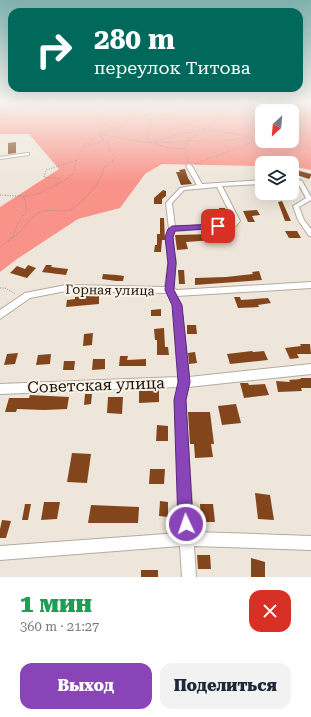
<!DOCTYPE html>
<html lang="ru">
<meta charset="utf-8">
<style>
body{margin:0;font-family:"Roboto Serif",serif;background:#f2f2f3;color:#1f2937;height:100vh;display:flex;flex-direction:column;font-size:15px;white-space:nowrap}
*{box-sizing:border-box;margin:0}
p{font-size:13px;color:#747a83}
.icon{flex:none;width:22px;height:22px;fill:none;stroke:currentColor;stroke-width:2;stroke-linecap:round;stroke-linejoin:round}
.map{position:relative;height:577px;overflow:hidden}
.panel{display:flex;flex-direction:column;background:#fff;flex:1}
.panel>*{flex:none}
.guide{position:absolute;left:8px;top:8px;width:295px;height:84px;border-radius:12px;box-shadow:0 4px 16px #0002;background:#00695c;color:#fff;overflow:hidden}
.needle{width:26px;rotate:206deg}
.controls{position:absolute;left:255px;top:104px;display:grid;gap:8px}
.controls a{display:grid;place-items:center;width:44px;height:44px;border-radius:8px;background:#fff;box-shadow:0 4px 16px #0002;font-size:20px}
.pin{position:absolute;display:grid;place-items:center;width:34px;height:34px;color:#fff;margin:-17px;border-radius:8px;box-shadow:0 2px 6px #0006}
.me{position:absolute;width:44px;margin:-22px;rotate:357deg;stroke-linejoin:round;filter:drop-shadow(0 0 3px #0008)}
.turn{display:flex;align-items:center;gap:14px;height:84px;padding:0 20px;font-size:18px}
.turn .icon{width:52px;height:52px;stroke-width:2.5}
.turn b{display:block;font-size:28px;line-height:34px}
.round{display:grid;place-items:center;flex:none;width:42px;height:42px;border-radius:12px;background:#f2f2f3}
.head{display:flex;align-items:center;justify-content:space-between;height:68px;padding:0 20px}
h1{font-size:24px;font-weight:800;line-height:30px;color:#1e9e55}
.cta{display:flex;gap:8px;margin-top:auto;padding:8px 20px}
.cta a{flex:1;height:46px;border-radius:12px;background:#8944b8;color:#fff;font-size:16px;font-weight:800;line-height:46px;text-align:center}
.cta a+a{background:#f2f2f3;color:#1f2937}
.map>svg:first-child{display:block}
.forest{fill:#f99389;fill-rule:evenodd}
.building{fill:#83461c}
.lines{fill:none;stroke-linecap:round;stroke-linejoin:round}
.minor-casing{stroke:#b3aba0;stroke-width:2}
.path{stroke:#958f86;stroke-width:1;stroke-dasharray:1 1.5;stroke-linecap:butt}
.minor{fill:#fff;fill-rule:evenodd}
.route{fill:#8944b8;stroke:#592c78}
.labels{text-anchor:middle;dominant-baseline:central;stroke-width:4;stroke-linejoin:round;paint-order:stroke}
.street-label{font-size:13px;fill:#171410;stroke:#fbf3e7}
.near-street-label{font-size:16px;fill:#171410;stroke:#fbf3e7}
</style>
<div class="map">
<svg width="311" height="577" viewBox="0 0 311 577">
<rect width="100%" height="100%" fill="#eee6da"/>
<!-- forest -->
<path class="forest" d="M 0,103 L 311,103 L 311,170 L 292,166 L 292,163 L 262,163 L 262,166 L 162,164 L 145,174 L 120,208 L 78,219 L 17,259 L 0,272 L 0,207 L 59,169 L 29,134 L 0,134 ZM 262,111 L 292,111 L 292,141 L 262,141 Z"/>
<!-- building -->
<g class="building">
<polygon points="16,142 16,153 8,154 8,143"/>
<polygon points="185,169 188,178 192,184 181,185 176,172 180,172 179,170"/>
<polygon points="296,170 311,174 311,176 309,179 294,174"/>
<polygon points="163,190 166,191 166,196 162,199 162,204 154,204 154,198"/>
<polygon points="282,201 291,221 285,221 278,202"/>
<polygon points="219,208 225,208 228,222 222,222"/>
<polygon points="257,210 260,215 252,216 255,222 248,222 243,211"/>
<polygon points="160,218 164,218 165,240 162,240 161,252 154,252 155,245 157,245 157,234 160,234"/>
<polygon points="285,231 297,231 301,238 289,238"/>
<polygon points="212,234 213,240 186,242 188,249 177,250 175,235"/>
<polygon points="28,265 36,268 27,278 10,273 17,266 25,269"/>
<polygon points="46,265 52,265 51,267 68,269 66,275 42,272"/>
<polygon points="178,270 184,270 185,284 179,284"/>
<polygon points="259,271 262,280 195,285 195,278 226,277 253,274 252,272"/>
<polygon points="103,274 117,275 124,276 123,281 116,281 102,279"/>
<polygon points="99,295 99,304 66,307 67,300 75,299 75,297"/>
<polygon points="234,297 240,297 241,300 268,298 271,303 258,305 259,307 238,308"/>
<polygon points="161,309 161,316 151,316 151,310"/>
<polygon points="187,325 196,325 197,334 187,334"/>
<polygon points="164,328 165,347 168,347 169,355 157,355 157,340 155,340 154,329"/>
<polygon points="93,333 92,345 83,346 84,334"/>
<polygon points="300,344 310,344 311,354 297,354 299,358 290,359 285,348 301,346"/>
<polygon points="252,351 253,352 264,351 268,360 230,364 227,354"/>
<polygon points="195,352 197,363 189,364 188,353"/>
<polygon points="18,353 15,364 4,365 7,354"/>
<polygon points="51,354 50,364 36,365 38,355"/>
<polygon points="120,356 128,356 127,360 146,359 146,366 119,366"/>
<polygon points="93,359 105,359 105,369 92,370"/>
<polygon points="64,361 75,361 74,370 63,370"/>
<polygon points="300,378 311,378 311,388 301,388 302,391 278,392 276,381 290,382 289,380 301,379"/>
<polygon points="240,383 248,383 249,385 265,384 269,395 244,398"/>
<polygon points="159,390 159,402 139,403 139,391"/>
<polygon points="85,394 92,394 91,404 84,405"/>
<polygon points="30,395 69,397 67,409 44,410 17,409 16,412 5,412 9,398 29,398"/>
<polygon points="108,397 123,397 122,414 107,413"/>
<polygon points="236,404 241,423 222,425 218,406"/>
<polygon points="188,412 210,412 214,444 211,444 213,457 195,458 194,444 190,444"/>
<polygon points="157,425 168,426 168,441 156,441"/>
<polygon points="72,453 91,454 87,483 67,482"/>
<polygon points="150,469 165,469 164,484 149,484"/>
<polygon points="255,493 270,495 274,520 258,519"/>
<polygon points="160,501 168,502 168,517 159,516"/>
<polygon points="44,502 60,502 57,519 41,520"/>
<polygon points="25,504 31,504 28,520 22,520"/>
<polygon points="200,504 213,504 215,522 201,522"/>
<polygon points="91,505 139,507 138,523 88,523"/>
<polygon points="2,520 11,521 6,538 0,538 0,529"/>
<polygon points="197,555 210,555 211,569 198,569"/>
<polygon points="251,558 265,562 265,577 251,577"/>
<rect x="141" y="570" width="17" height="7"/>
</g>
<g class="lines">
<!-- minor casing -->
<g class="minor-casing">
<g id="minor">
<polygon points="27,153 29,153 29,155 0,159 0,157"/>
<path d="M 189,164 L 192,166 L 202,184 L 262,180 L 262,184 L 222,186 L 240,221 L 236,226 L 175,231 L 172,237 L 176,263 L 173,288 L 177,290 L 311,282 L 311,288 L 176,296 L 181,305 L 189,377 L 311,364 L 311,374 L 188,387 L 185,400 L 194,532 L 311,536 L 311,550 L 194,546 L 196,577 L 182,577 L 180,546 L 0,560 L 0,546 L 180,533 L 175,400 L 178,387 L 0,394 L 0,384 L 179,377 L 173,305 L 167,293 L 66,291 L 30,298 L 0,319 L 0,310 L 25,293 L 66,285 L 165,287 L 168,263 L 166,237 L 169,229 L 166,203 L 180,188 L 197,185 L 186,166 ZM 217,187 L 234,221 L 232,223 L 175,227 L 172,203 L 184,190 Z"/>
<polygon points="292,178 302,181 311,197 311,200 299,207 304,220 311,229 311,236 309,236 298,220 293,206 306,198 298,183 292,182"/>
</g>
</g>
<!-- path -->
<g class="path">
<polyline points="97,103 110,121 102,127 99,133"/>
<polyline points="152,103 150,112 153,115 147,132 148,143 180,134 206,129 220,120 221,117 243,108 276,103"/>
<polyline points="152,112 168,115 180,123 205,129"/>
<polyline points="0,115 51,103"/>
<polyline points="292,126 311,116"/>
<polyline points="100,128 94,122 98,113 97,111 101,108"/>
<polyline points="99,134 148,143"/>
<polyline points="272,141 311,148"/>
<polyline points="151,143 187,141 206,129 262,139"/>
<polyline points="155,144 170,148 185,149"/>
<polyline points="83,147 99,134 121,127 125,122 179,103"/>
<polyline points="188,162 186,149 187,141 225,141 246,137"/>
<polyline points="195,164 261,139"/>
<polyline points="58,182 60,179 44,177 46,170 77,160"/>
<path d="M 0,195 C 9,195 19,197 28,196 C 40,195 67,180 75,172 C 74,167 76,164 77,159 C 83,144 90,146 103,141 L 101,136 L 103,135"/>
<path d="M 12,238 C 24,231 27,221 36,214 C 46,207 59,213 70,210 C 81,205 104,179 104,167 L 113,161 L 115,157 L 109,149 L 108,142 L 102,138"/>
<polyline points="0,247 12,238 18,223 27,211 24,196"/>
<polyline points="0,288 5,288 16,294"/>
</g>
<!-- minor -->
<use href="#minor" class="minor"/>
</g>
<!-- sky -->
<linearGradient id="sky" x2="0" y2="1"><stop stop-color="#81b2ae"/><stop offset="0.56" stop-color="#f7f4ee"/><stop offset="1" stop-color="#f7f4ee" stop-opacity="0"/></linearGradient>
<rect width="311" height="183" fill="url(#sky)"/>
<!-- route -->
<polygon class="route" points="218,224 222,226 221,228 175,231 173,237 176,263 174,290 182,305 190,382 186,400 193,524 191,529 186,531 180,529 178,524 174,400 178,382 172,305 165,290 168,263 165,237 168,229 172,226"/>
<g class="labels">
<!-- street labels -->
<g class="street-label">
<text transform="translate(110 290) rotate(1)">Горная улица</text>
</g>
<!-- near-street labels -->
<g class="near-street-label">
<text transform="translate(96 385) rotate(-2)">Советская улица</text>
</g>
</g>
</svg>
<div class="controls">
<a><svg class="needle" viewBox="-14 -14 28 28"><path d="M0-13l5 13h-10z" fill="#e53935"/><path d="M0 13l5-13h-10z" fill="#747a83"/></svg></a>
<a><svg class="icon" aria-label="layers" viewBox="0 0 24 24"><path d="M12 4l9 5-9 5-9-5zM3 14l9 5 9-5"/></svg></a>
</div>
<div class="pin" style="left:218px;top:226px;background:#d93025"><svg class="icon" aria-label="arrive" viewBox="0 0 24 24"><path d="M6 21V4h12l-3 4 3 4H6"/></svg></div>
<svg class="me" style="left:186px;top:524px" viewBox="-20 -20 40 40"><circle r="17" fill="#8944b8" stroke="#fff" stroke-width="3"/><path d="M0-11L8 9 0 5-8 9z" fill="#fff"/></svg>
<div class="guide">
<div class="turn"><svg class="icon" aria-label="right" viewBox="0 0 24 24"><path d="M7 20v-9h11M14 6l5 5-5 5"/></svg><div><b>280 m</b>переулок Титова</div></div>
</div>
</div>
<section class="panel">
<div class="head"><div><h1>1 мин</h1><p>360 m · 21:27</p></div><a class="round" style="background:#d93025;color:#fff"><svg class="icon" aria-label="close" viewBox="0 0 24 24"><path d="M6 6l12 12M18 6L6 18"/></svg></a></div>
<div class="cta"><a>Выход</a><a>Поделиться</a></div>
</section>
